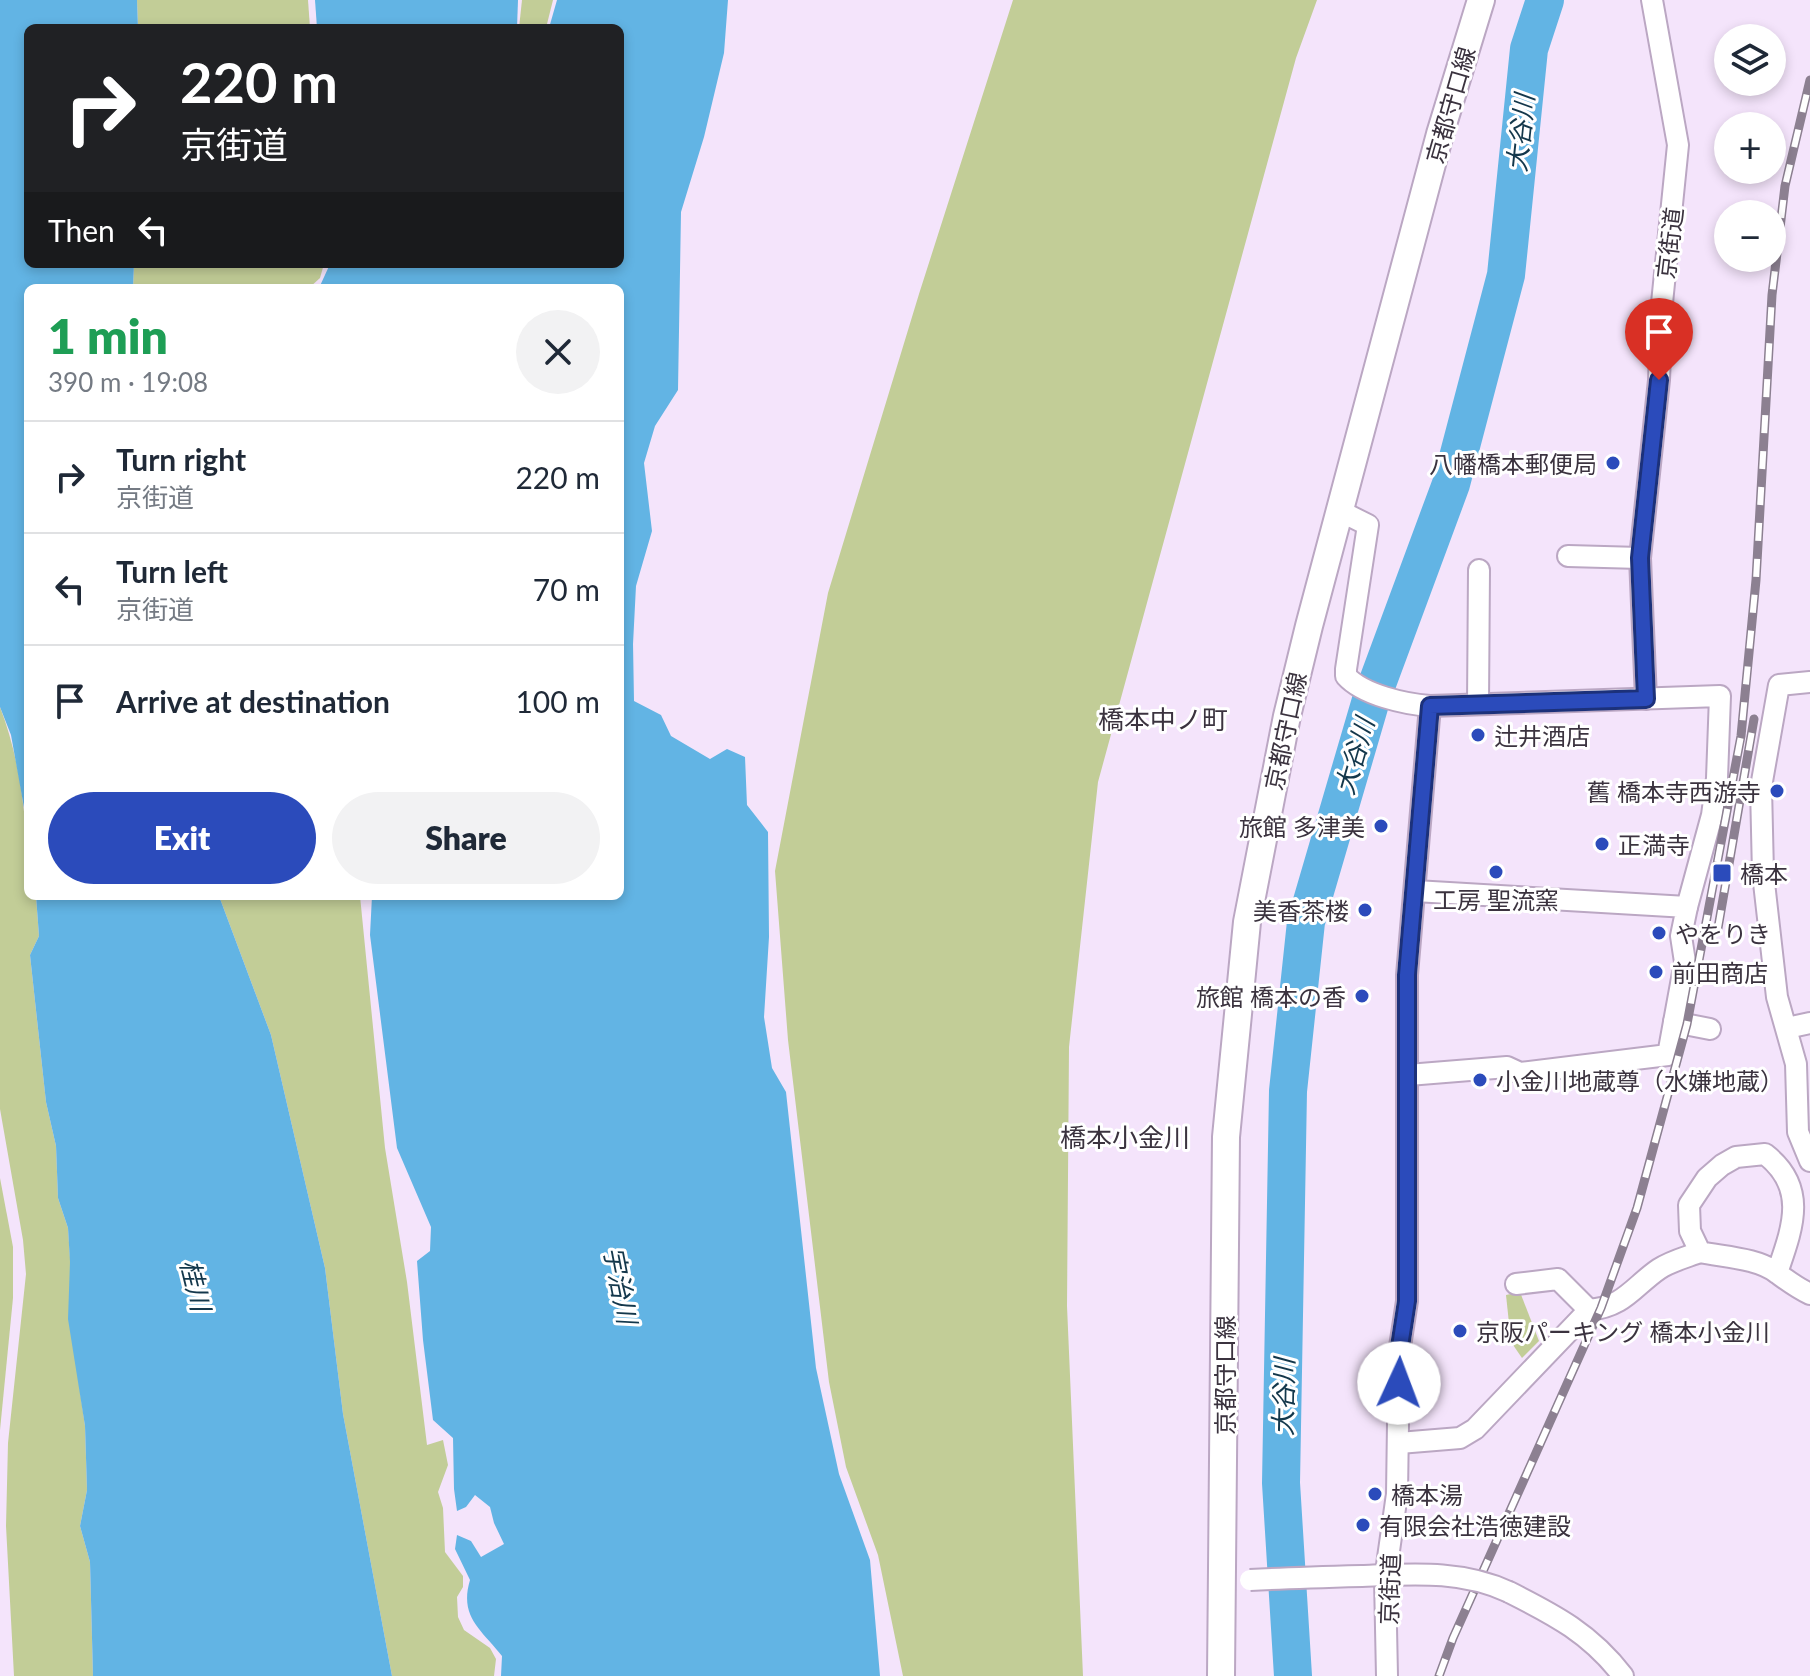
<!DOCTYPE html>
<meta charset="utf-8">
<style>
body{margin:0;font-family:Lato,"Noto Sans JP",sans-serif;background:#f2f2f3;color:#1f2937;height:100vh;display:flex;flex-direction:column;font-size:30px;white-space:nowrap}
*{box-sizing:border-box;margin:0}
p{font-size:26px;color:#747a83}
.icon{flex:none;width:44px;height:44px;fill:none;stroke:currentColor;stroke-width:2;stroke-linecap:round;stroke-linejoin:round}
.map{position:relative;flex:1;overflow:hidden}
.sheet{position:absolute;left:24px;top:284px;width:600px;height:616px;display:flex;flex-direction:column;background:#fff;border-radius:12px;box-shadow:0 4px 12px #0003}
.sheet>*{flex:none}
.hud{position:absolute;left:24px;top:24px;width:600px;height:244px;border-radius:12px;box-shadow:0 4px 12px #0003;background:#202124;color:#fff;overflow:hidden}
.controls{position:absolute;left:1714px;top:24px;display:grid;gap:16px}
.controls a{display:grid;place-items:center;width:72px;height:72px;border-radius:50%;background:#fff;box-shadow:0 4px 12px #0003;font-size:40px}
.pin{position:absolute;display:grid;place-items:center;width:68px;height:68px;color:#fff;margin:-82px -34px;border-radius:50% 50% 50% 0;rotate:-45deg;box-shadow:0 0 8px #0007}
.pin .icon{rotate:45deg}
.me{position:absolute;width:88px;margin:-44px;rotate:2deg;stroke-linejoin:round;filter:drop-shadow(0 0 6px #0008)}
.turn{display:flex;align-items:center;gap:28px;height:168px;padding:0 24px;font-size:36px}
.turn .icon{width:104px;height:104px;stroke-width:2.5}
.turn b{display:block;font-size:56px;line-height:68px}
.then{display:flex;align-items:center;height:76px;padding:0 24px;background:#0003;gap:16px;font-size:30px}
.round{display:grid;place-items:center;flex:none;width:84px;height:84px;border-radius:42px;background:#f2f2f3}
.overview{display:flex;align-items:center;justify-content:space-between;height:136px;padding:0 24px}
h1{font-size:48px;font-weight:800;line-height:60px;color:#1e9e55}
.button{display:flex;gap:16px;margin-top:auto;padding:16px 24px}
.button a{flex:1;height:92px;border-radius:48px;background:#2b4bbb;color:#fff;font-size:32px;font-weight:800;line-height:92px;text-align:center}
.button a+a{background:#f2f2f3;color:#1f2937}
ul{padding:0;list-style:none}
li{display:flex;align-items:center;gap:24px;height:112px;padding:0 24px;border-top:2px solid #e0e1e3}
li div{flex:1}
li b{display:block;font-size:30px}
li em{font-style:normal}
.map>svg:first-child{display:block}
.green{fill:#c2cd97}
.water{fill:#62b4e4}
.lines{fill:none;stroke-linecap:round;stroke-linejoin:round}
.river{stroke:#62b4e4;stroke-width:38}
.minor-casing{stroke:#bba7c3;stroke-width:24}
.major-casing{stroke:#bba7c3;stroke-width:30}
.minor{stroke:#fff;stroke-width:20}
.major{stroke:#fff;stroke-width:26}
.rail-casing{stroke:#8c8091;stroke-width:9}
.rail{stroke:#fff;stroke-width:6;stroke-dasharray:18;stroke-linecap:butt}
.minor-bridge-casing{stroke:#bba7c3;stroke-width:24;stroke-linecap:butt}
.minor-bridge{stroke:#fff;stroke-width:20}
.route-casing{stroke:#1c317a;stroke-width:20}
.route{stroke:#2b4bbb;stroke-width:14}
.poi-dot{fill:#2b4bbb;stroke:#fff;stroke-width:3}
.labels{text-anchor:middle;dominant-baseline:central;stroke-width:6;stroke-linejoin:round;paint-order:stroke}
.street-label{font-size:24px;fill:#3b333f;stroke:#fff}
.poi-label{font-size:24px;fill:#3b333f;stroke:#fff;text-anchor:start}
.water-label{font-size:26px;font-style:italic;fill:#13374b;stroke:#fff}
.neighbourhood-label{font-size:26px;fill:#3b333f;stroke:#fff}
</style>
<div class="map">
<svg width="1810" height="1676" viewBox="0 0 1810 1676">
<rect width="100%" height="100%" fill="#f4e4fb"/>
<!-- green -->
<g class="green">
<polygon points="137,0 308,0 310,28 138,28"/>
<polygon points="522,0 553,0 546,28 519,28"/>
<polygon points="1013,0 1317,0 1296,58 1098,782 1069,1047 1067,1306 1083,1676 903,1676 878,1555 846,1467 829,1382 788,1040 775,871 828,593 919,294"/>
<polygon points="134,264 324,264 320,278 309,288 133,288"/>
<path d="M 0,707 C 23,767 28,832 28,896 L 36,896 L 39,936 L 30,955 L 46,1102 L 56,1146 L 58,1198 L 68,1228 L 78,1377 L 85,1426 L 87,1490 L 80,1526 L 90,1562 L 93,1676 L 14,1676 L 6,1526 L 8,1443 L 26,1274 L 23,1240 L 0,1109 Z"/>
<polygon points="219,896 360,896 385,1148 407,1282 427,1445 443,1440 448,1465 438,1492 443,1508 445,1552 463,1576 463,1587 457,1597 458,1617 464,1630 490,1648 496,1659 494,1676 392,1676 343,1414 325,1268 271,1035"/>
<polygon points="0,1178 13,1247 13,1298 0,1430"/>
<polygon points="1520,1292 1539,1341 1522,1358 1511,1342 1506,1295"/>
</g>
<!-- water -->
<g class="water">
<polygon points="0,0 137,0 138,28 28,28 28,264 134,264 133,288 28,288 28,830 11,735 0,707"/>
<polygon points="315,0 518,0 517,28 317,28"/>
<path d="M 557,0 L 728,0 L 724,53 L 704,137 L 681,212 L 678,390 L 655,426 L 644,463 L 652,531 L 636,586 L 633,644 L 634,701 L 661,715 L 671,736 L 710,759 L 727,749 L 745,757 L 747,805 L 768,832 L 769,937 L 764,1017 L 772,1068 L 786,1092 L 816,1368 L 839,1474 L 870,1560 L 880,1676 L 501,1676 L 502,1656 C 481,1629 459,1617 470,1580 L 455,1549 L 457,1535 L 471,1541 L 481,1557 L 504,1544 L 494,1523 L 490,1507 L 475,1495 L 466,1507 L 457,1511 L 454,1489 L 453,1438 L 433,1420 L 423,1340 L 417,1261 L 430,1251 L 431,1227 L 397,1148 L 370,935 L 372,896 L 620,896 L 620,288 L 319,288 L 330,264 L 620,264 L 620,28 L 549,28 Z"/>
<polygon points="36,896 219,896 271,1035 325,1268 343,1414 392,1676 93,1676 90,1562 80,1526 87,1490 85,1426 68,1319 70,1262 68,1228 58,1198 56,1146 46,1102 30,955 39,936"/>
</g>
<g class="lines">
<!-- river -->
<polyline class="river" points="1293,1676 1281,1483 1288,1091 1306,922 1371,700 1451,484 1506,275 1529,49 1545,0"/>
<!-- minor casing -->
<g class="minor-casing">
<g id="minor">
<path d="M 1340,511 L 1368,525 L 1346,669 L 1346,676 C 1363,695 1405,704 1430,706 L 1720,696 L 1717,778 L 1712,815 L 1687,907"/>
<polyline points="1568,556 1640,558"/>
<polyline points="1810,682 1779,685 1761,787 1763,874 1777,997 1796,1064 1798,1132 1810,1161"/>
<polyline points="1646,699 1640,558 1659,380 1662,303 1678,145 1652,0"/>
<polyline points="1478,704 1479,570"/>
<polyline points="1415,891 1687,907 1681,936 1685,962 1674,1022 1710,1029"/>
<polyline points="1787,1028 1810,1023"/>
<polyline points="1408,1075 1507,1067 1520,1073 1668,1055 1674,1022"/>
<path d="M 1777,1273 C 1792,1229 1809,1188 1765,1154 L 1736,1157 L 1722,1165 L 1707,1178 L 1689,1205 L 1690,1231 L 1700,1252 C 1724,1257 1758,1258 1777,1273 C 1788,1281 1797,1288 1810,1294"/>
<polyline points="1516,1284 1558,1279 1589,1310"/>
<path d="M 1399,1443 L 1460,1438 L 1475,1429 L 1589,1310 C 1624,1307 1634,1286 1659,1269 C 1671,1261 1687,1257 1700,1252"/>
<path d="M 1509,1592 C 1555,1615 1591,1634 1623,1676"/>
<polyline points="1387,1676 1385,1579 1397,1494 1399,1353 1407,1301 1407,975 1430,706"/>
</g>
</g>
<!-- major casing -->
<g class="major-casing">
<polyline id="major" points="1221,1676 1226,1137 1247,922 1287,716 1309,626 1440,134 1481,0"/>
</g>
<!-- minor -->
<use href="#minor" class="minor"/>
<!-- major -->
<use href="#major" class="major"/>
<!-- rail casing -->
<g class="rail-casing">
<g id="rail">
<polyline points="1718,928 1754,719"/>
<polyline points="1439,1676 1453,1638 1601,1308 1637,1208 1687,1024 1741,736 1756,580 1772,295 1785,186 1810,80"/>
</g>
</g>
<!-- rail -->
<use href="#rail" class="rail"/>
<!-- minor-bridge casing -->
<g class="minor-bridge-casing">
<path id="minor-bridge" d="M 1250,1580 C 1287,1578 1324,1577 1362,1576 C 1413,1574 1462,1570 1509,1592"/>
</g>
<!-- minor-bridge -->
<use href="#minor-bridge" class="minor-bridge"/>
</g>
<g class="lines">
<!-- route casing -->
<g class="route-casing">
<polyline id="route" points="1399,1383 1399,1353 1407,1301 1407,975 1430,706 1646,699 1640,558 1659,380"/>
</g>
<!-- route -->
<use href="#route" class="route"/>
</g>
<!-- markers -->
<g class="poi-dot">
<circle cx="1613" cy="463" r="8"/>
<circle cx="1478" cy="735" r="8"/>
<circle cx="1777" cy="791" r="8"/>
<circle cx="1381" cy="826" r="8"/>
<circle cx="1602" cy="844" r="8"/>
<circle cx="1496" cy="872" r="8"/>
<rect x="1712" y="863" width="20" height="20" rx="4"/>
<circle cx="1365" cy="910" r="8"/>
<circle cx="1659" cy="933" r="8"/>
<circle cx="1656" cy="972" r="8"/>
<circle cx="1362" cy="996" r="8"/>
<circle cx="1480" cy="1080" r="8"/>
<circle cx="1460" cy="1331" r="8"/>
<circle cx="1375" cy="1494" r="8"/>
<circle cx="1363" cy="1525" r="8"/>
</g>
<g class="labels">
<!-- street labels -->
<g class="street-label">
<text transform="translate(1450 105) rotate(-74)">京都守口線</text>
<text transform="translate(1669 243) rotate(-83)">京街道</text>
<text transform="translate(1285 731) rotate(-78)">京都守口線</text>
<text transform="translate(1224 1375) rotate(-90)">京都守口線</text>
<text transform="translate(1389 1589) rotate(-88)">京街道</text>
</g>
<!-- poi labels -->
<g class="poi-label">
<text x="1597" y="463" text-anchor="end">八幡橋本郵便局</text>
<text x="1494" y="735">辻井酒店</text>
<text x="1761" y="791" text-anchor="end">舊 橋本寺西游寺</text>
<text x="1365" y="826" text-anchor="end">旅館 多津美</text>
<text x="1618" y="844">正満寺</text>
<text x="1740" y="873">橋本</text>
<text x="1496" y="899" text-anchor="middle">工房 聖流窯</text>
<text x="1349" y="910" text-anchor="end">美香茶楼</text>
<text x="1675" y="933">やをりき</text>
<text x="1672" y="972">前田商店</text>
<text x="1346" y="996" text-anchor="end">旅館 橋本の香</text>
<text x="1496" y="1080">小金川地蔵尊（水嫌地蔵）</text>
<text x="1476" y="1331">京阪パーキング 橋本小金川</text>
<text x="1391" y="1494">橋本湯</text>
<text x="1379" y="1525">有限会社浩徳建設</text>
</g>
<!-- water labels -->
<g class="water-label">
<text transform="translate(1520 133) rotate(-84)">大谷川</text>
<text transform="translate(1354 756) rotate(-74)">大谷川</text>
<text transform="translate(196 1285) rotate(76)">桂川</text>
<text transform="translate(621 1285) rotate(79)">宇治川</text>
<text transform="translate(1283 1397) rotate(-89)">大谷川</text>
</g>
<!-- neighbourhood labels -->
<g class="neighbourhood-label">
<text x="1163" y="719">橋本中ノ町</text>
<text x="1125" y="1137">橋本小金川</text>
</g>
</g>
</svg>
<div class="controls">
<a><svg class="icon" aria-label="layers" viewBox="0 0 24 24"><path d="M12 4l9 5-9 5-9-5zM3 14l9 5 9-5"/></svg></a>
<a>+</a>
<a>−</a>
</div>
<div class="pin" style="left:1659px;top:380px;background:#d93025"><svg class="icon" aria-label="arrive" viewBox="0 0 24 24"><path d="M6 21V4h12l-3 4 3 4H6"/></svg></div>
<svg class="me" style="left:1399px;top:1383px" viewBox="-20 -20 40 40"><circle r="19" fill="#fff"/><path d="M0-13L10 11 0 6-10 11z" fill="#2b4bbb"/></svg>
<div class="hud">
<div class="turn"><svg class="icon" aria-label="right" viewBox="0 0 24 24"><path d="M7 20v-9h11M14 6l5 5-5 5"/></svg><div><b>220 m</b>京街道</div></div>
<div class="then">Then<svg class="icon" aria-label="left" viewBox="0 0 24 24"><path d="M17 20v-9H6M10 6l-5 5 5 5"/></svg></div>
</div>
<section class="sheet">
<div class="overview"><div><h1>1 min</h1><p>390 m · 19:08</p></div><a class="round"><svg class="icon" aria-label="close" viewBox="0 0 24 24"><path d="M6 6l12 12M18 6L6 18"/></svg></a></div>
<ul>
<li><svg class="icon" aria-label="right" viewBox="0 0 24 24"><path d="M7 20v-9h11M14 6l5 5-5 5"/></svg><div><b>Turn right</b><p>京街道</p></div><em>220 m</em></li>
<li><svg class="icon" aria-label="left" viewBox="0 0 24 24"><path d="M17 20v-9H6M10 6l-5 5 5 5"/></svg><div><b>Turn left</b><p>京街道</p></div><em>70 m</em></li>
<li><svg class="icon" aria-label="arrive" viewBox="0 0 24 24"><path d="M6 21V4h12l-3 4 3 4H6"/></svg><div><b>Arrive at destination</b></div><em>100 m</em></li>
</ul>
<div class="button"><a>Exit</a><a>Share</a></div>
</section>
</div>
